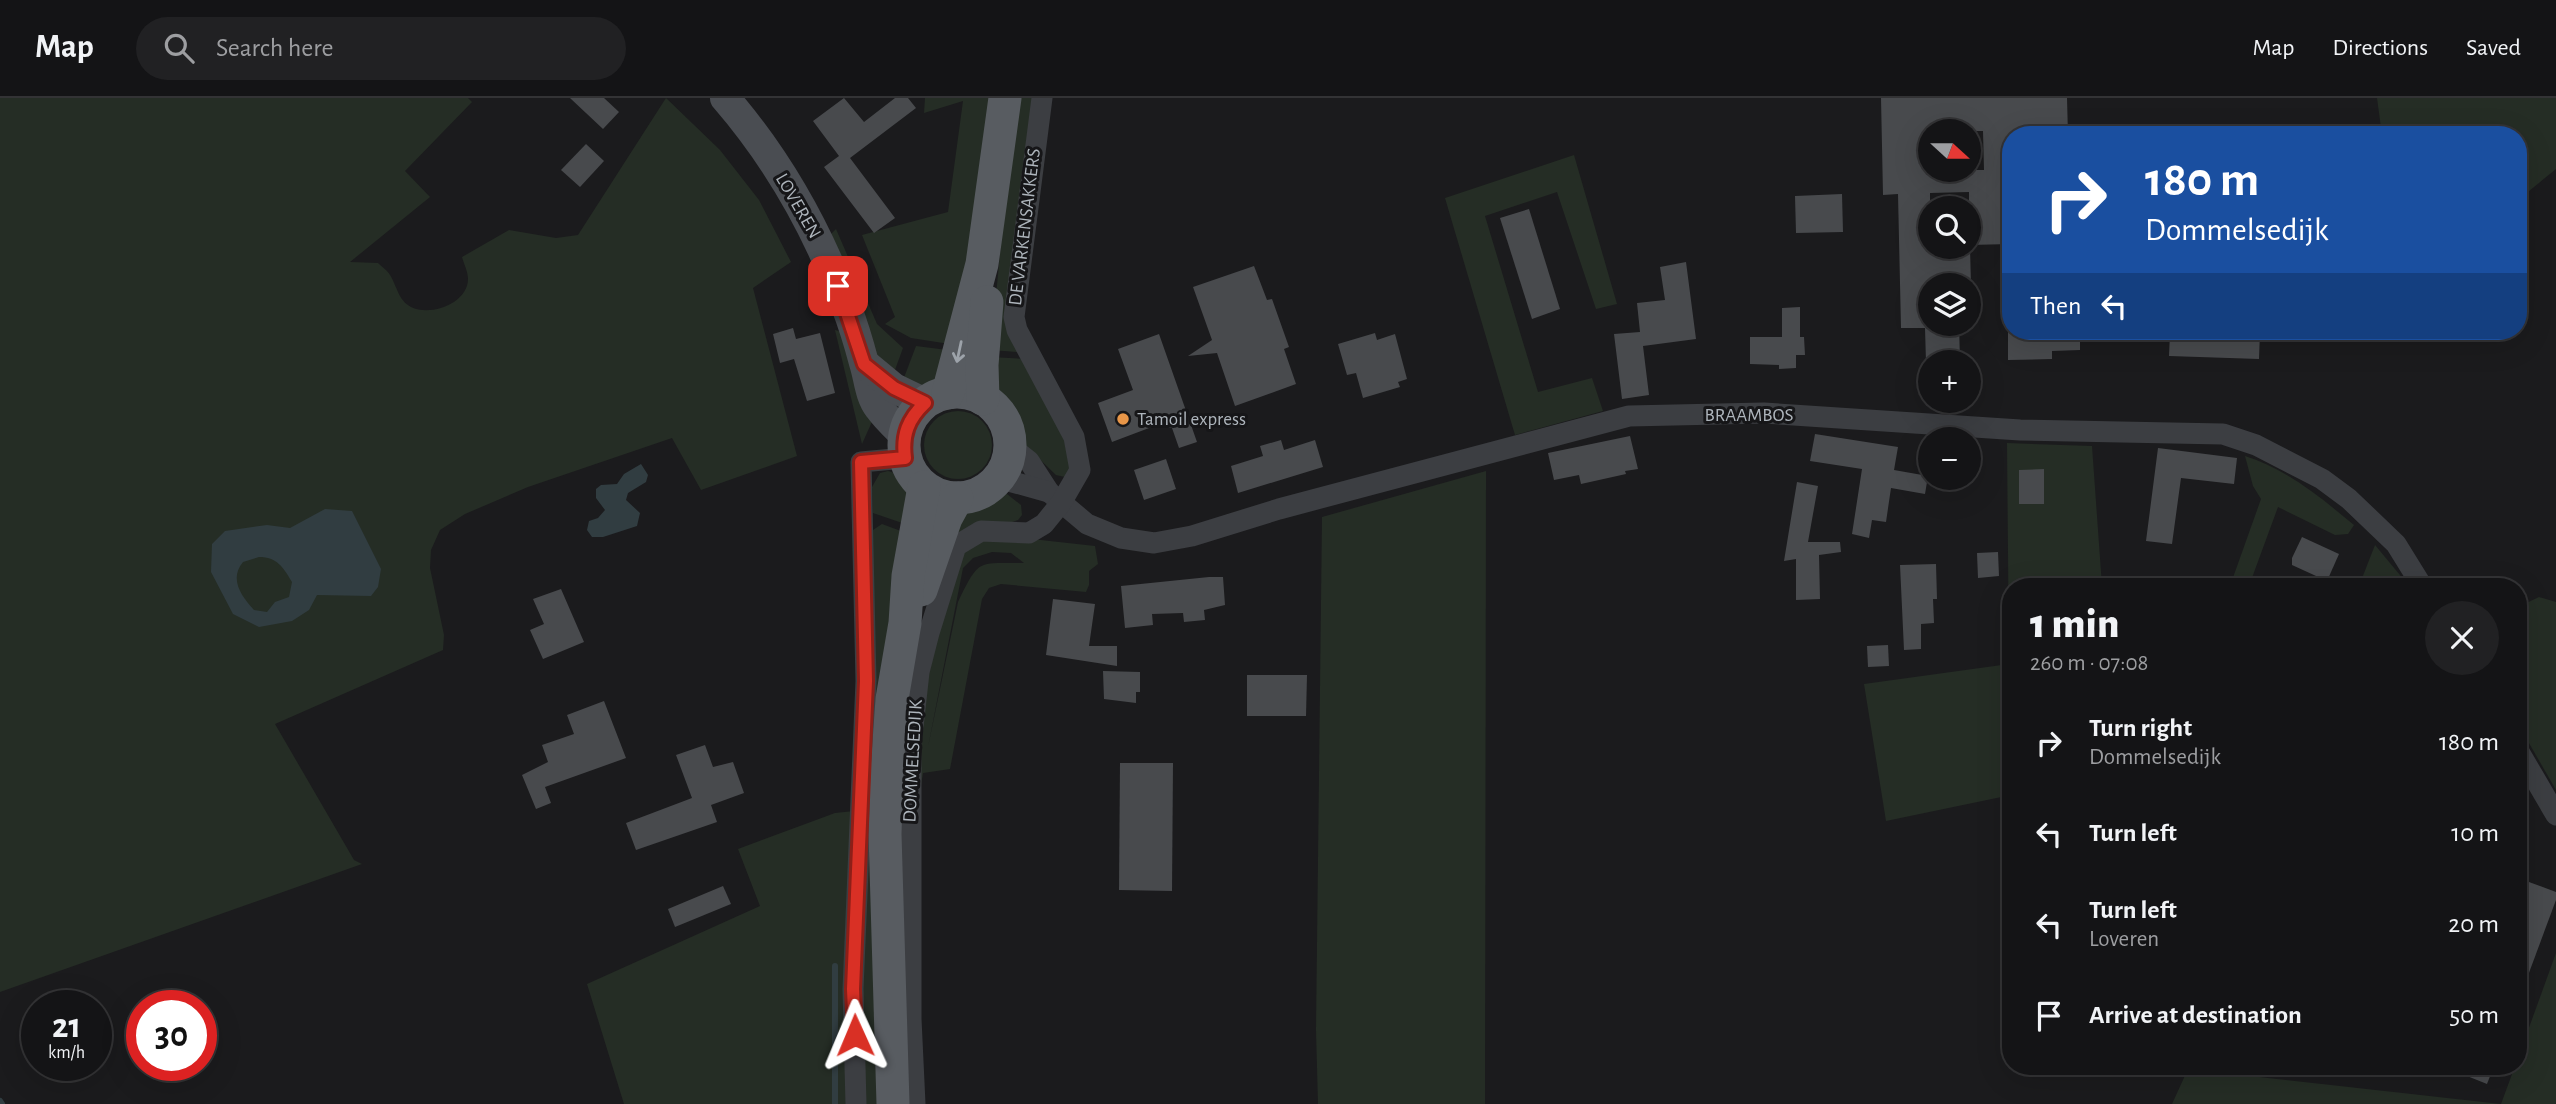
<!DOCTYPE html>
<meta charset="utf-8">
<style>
body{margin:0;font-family:"Alegreya Sans",sans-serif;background:#212123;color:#f1f3f6;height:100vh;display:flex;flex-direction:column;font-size:26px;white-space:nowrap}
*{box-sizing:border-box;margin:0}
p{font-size:23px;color:#9d9ea1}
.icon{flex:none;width:38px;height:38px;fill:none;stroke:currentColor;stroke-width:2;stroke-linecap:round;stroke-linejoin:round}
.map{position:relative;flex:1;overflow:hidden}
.drawer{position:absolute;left:2002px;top:480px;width:525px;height:497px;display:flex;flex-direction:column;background:#141416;border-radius:28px;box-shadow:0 7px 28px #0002,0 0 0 2px #333335}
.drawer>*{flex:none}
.top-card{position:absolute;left:2002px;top:28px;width:525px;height:214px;border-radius:28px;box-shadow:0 7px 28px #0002,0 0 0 2px #333335;background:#1a4fa0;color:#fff;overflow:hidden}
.needle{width:46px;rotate:111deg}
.controls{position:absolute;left:1918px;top:21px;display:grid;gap:14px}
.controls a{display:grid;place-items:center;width:63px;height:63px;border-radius:50%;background:#141416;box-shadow:0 7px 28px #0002,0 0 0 2px #333335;font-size:35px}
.speed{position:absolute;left:21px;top:892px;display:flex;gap:14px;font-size:35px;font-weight:700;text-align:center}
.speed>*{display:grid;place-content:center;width:91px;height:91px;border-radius:50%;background:#141416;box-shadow:0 7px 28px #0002,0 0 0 2px #333335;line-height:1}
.speed small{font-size:18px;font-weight:400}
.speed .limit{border:10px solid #d22;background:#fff;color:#111}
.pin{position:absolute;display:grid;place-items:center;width:60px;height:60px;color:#fff;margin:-30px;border-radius:14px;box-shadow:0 4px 10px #0006}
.me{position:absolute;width:77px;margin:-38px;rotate:359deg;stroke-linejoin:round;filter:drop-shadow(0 0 5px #0008)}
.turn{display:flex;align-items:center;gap:24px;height:147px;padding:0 28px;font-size:32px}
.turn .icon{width:91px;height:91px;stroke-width:2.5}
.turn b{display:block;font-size:49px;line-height:60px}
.then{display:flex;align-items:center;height:66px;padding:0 28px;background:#0003;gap:14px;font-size:26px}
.round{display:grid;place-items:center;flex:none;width:74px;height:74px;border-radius:37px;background:#212123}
.head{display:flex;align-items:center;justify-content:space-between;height:119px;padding:0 28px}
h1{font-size:42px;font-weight:800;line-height:52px}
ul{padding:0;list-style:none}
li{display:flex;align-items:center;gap:21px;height:91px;padding:0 28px}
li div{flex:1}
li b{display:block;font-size:26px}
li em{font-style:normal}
header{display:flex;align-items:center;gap:42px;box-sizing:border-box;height:98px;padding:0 35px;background:#141416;border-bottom:2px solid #333335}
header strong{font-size:33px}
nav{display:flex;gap:38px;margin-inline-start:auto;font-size:24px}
.search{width:490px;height:63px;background:#212123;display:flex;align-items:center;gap:18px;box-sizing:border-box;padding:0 24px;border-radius:38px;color:#9d9ea1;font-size:26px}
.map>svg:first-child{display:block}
.green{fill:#252d25;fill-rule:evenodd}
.water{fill:#313d41;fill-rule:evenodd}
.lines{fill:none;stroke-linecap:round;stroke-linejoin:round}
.stream{stroke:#313d41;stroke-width:6}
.building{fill:#484a4d;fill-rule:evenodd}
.street{stroke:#3c3e42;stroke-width:21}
.secondary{stroke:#4a4d52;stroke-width:30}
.primary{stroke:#585c61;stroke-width:33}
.oneway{stroke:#9da3aa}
.route-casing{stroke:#8d1f18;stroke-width:18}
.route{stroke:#d93025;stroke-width:12}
.poi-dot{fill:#e89648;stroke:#161618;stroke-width:2.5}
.labels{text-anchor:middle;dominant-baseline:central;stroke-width:6;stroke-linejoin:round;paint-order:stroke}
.street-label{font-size:19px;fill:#aeb5bc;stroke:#161618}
.poi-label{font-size:19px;fill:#aeb5bc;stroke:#161618;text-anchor:start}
</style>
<header>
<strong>Map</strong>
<div class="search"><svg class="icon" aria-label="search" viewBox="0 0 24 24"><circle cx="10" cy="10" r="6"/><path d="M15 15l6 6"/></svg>Search here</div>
<nav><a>Map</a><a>Directions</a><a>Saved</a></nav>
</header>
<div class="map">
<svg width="2556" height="1006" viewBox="0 0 2556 1006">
<rect width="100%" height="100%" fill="#1b1b1d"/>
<!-- green -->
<g class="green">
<path d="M 0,0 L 468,0 L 472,4 L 405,73 L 430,99 L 350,164 L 378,165 C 382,169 388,173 390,177 C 397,188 398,202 411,209 C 431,219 468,205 468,181 C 468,174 464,166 462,159 L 509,132 L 556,140 L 578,137 L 666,0 L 720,52 L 759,102 L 791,164 L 753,190 L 797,358 L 701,392 L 672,340 L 528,389 L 465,416 L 440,432 L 431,452 L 430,470 L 444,537 L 443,552 L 275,626 L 354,762 L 362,766 L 0,894 Z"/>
<polygon points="925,0 992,0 956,247 911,240 885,226 895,219 862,137 948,114 963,3 924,15"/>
<polygon points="1018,0 1039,0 1017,254 991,252 1005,101"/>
<polygon points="2377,0 2556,0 2556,71 2518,102 2518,37 2382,37"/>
<polygon points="1574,57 1617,206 1596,211 1557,94 1485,118 1538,294 1592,280 1603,313 1515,337 1445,100"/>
<polygon points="836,131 877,226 903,250 892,280 878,260 829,138"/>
<polygon points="835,232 842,234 875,317 862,346"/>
<polygon points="916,248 955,253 938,285 921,289 902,285"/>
<polygon points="991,259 1027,261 1076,358 1065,379 1056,377 1024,346 1012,313 996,292"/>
<circle cx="958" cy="347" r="34"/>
<polygon points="2007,345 2092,348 2102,488 2011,488 2011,697 1886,723 1864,586 2009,566"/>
<path d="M 2245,358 C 2288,372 2320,399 2354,427 L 2348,436 L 2335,437 L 2278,409 L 2249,488 L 2230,488 L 2261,401 L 2253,388 Z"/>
<path d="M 888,373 C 915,379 912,405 911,428 L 873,415 L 872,389 L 880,375 Z"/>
<polygon points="1486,373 1485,1006 1318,1006 1316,932 1322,419"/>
<polygon points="1007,396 1021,407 1022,417 1018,422 955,444 965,412"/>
<polygon points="882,426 909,436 880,1006 862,1006 860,892 873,432"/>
<path d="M 986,436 L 1095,448 L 1098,466 L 1089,473 L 1089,487 L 1086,494 L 1001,486 L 989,490 L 982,501 L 950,671 L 923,675 L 916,719 L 922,605 L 956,460 ZM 992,454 L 1011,455 L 1024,465 C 979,466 980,458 958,504 L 928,649 L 963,470 L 973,460 Z"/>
<polygon points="2375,447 2409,488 2359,488"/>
<polygon points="2539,499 2556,504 2556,692 2518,626 2518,509"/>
<polygon points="854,713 848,1006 624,1006 587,886 760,808 738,751 835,715"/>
<polygon points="2556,855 2556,1006 2172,1006 2188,971 2501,1006 2515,968 2518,968 2518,960"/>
</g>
<!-- water -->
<g class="water">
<polygon points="641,366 648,377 646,384 628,395 626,402 640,415 637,428 603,439 592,439 587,432 589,423 598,420 605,412 596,400 596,391 601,387 617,386 624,376"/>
<path d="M 325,411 L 352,413 L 381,471 L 378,489 L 371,498 L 317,497 L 309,512 L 292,523 L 259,529 L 233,516 L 211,474 L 212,446 L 225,433 L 267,427 L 290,430 ZM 259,459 C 277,459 283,469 292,484 L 289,499 L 275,504 L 267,514 L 254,512 C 241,498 229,481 243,464 Z"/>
</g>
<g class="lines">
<!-- stream -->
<g class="stream">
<polyline points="835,868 835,1006"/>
<polyline points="0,1003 2,1006"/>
</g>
</g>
<!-- building -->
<g class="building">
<polygon points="570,0 604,0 619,14 603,31"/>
<polygon points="844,0 864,24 895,0 908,0 916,10 850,60 895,120 874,135 824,69 839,58 813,23"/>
<path d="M 1881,0 L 2067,0 L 2068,37 L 2011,37 L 2011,146 L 1969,147 L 1969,94 L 1930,95 L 1930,149 L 1970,149 L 1971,187 L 1930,187 L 1930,226 L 1959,226 L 1960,263 L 1926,264 L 1925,230 L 1901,230 L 1898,96 L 1883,97 ZM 1930,33 L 1983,33 L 1984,72 L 1930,72 Z"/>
<polygon points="586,46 604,63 580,89 561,72"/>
<polygon points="1842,96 1843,134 1796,135 1795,98"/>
<polygon points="1529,111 1560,211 1532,221 1500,120"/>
<polygon points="1686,164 1696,241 1643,248 1649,297 1622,301 1614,236 1640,234 1637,205 1665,202 1660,169"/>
<polygon points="1254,168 1267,202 1272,201 1289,249 1284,251 1296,286 1235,308 1217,255 1188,258 1212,242 1193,189"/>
<polygon points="1800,209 1800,239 1804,239 1805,257 1796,257 1796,270 1779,271 1779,267 1750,266 1750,239 1782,239 1782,210"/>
<polygon points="793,230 796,241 820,235 835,295 807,303 794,261 780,265 773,236"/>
<polygon points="2008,233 2080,233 2080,252 2052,253 2052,261 2008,262"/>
<polygon points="2191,233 2260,233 2259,261 2169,258 2170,235 2190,236"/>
<polygon points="1375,235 1377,242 1395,236 1407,281 1398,284 1400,289 1363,300 1356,275 1347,277 1338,246"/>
<polygon points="1159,236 1197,344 1179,350 1172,330 1157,327 1112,344 1098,305 1133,292 1118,251"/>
<polygon points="1815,336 1898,349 1894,372 1928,378 1925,396 1891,390 1886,424 1872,422 1869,440 1852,436 1862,371 1810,363"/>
<polygon points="1630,338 1638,371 1625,373 1626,376 1581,386 1579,377 1554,382 1548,355"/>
<polygon points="1281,342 1284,352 1315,342 1323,369 1238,395 1231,368 1263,358 1260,348"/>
<polygon points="2158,350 2237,360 2234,386 2181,380 2172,446 2146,443"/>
<polygon points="1166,361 1176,391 1144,402 1134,372"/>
<polygon points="2044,371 2044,406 2019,406 2019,372"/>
<polygon points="1797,384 1818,388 1808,444 1840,444 1841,454 1819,457 1820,501 1796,502 1796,461 1784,463"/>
<polygon points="2302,439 2339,456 2327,483 2292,467 2292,460"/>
<polygon points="1998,454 1999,478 1978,480 1977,455"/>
<polygon points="1936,466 1937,501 1933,501 1934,525 1921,526 1921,551 1904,552 1900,467"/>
<polygon points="1209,479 1223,479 1225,507 1204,512 1205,522 1184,524 1183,515 1152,516 1153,527 1125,530 1121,488"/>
<polygon points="561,491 584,544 543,561 530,532 544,526 533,501"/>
<polygon points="1053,501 1095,506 1089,548 1117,548 1117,568 1046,557"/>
<polygon points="1888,547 1889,568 1868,569 1867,548"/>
<polygon points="1103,573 1140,574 1140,594 1136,594 1136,605 1104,601"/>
<polygon points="1247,577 1307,577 1306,618 1247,618"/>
<polygon points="604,603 626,660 545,689 551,705 536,711 522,677 548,664 542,647 574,636 567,617"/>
<polygon points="705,647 713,669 733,664 744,695 711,707 717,724 636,752 626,725 692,700 676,657"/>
<polygon points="1120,665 1173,665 1172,793 1119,792"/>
<polygon points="2518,780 2556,794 2556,802 2520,899"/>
<polygon points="723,788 731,806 675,829 668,811"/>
<polygon points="2442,968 2494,968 2487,986"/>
</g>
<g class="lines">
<!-- street -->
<g class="street">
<polyline points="1010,348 1029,363 1049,394 1087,426 1121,440 1154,445 1192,438 1279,411 1629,318 1764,315 2020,332 2223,336 2256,347 2322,381 2349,401 2396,446 2422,488"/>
<polyline points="998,380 1049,394"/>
<polyline points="2518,652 2556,717"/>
<polyline points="856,1006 853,891 866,583 861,364 905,360"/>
<polyline points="915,1006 911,921 911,647 919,574 929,535 956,448 981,433 1029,435 1044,426 1061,405 1080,372 1074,339 1017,232 1014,219 1042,0"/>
</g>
<!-- secondary -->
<g class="secondary">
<path d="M 725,0 C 777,60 818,133 846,208 C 853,226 859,246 864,265 C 869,280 869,297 879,310 C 886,320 896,329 905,338"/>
<polyline points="865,266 894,290 925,305"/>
</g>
<!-- primary -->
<g class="primary">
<circle cx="957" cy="347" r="53"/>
<polyline points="948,295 982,166 1005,0"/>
<polyline points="983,301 982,267 987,204"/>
<polyline points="921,492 946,420 957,400"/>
<polyline points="893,1006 885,736 887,673 892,601 905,525 908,478 924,389"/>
</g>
</g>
<!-- one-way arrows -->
<defs><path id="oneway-shaft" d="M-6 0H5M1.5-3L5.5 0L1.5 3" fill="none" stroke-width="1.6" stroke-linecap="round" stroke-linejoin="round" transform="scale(1.75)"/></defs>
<use class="oneway" href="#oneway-shaft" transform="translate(959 254) rotate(102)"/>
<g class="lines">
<!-- route casing -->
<g class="route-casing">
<path id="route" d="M 838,188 L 864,266 L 894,290 L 925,305 C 908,321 902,337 905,360 L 861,364 L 866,583 L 853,891 L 855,937"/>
</g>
<!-- route -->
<use href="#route" class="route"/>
</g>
<!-- markers -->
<circle class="poi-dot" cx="1123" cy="321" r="7"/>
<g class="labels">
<!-- street labels -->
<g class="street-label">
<text transform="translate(798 108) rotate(60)">LOVEREN</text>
<text transform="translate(1025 129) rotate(-83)">DE VARKENSAKKERS</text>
<text x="1749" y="317">BRAAMBOS</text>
<text transform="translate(913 663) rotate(-87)">DOMMELSEDIJK</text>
</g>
<!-- poi labels -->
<g class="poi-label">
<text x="1137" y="321">Tamoil express</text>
</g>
</g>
</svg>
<div class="controls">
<a><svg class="needle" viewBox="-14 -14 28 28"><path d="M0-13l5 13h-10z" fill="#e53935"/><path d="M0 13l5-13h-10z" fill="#9d9ea1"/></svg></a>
<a><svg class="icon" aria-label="search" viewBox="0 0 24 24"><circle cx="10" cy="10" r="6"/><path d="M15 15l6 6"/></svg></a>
<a><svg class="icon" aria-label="layers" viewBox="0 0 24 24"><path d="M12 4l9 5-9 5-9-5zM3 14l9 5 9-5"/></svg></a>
<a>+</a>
<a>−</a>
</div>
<div class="speed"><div>21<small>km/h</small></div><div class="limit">30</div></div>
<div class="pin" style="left:838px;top:188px;background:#d93025"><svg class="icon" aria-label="arrive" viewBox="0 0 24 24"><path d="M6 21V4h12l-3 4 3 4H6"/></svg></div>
<svg class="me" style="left:855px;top:937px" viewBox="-20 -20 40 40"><path d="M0-17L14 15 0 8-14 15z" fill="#d93025" stroke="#fff" stroke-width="4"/></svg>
<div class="top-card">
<div class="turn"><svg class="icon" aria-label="right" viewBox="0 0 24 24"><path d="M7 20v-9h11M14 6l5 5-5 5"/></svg><div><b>180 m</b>Dommelsedijk</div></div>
<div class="then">Then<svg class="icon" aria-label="left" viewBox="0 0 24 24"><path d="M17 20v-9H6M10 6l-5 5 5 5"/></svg></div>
</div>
<section class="drawer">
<div class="head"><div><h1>1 min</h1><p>260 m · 07:08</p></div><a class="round"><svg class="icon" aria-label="close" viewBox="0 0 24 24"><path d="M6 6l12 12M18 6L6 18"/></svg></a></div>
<ul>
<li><svg class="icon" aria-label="right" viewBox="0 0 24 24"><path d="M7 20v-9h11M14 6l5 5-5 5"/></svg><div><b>Turn right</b><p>Dommelsedijk</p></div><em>180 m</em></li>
<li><svg class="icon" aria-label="left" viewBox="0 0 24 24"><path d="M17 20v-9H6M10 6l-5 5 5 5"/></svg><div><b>Turn left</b></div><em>10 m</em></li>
<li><svg class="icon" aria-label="left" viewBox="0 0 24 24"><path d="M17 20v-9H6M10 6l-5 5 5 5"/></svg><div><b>Turn left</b><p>Loveren</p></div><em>20 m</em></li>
<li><svg class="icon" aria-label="arrive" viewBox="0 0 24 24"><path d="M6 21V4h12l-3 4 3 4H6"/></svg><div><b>Arrive at destination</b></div><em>50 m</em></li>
</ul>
</section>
</div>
